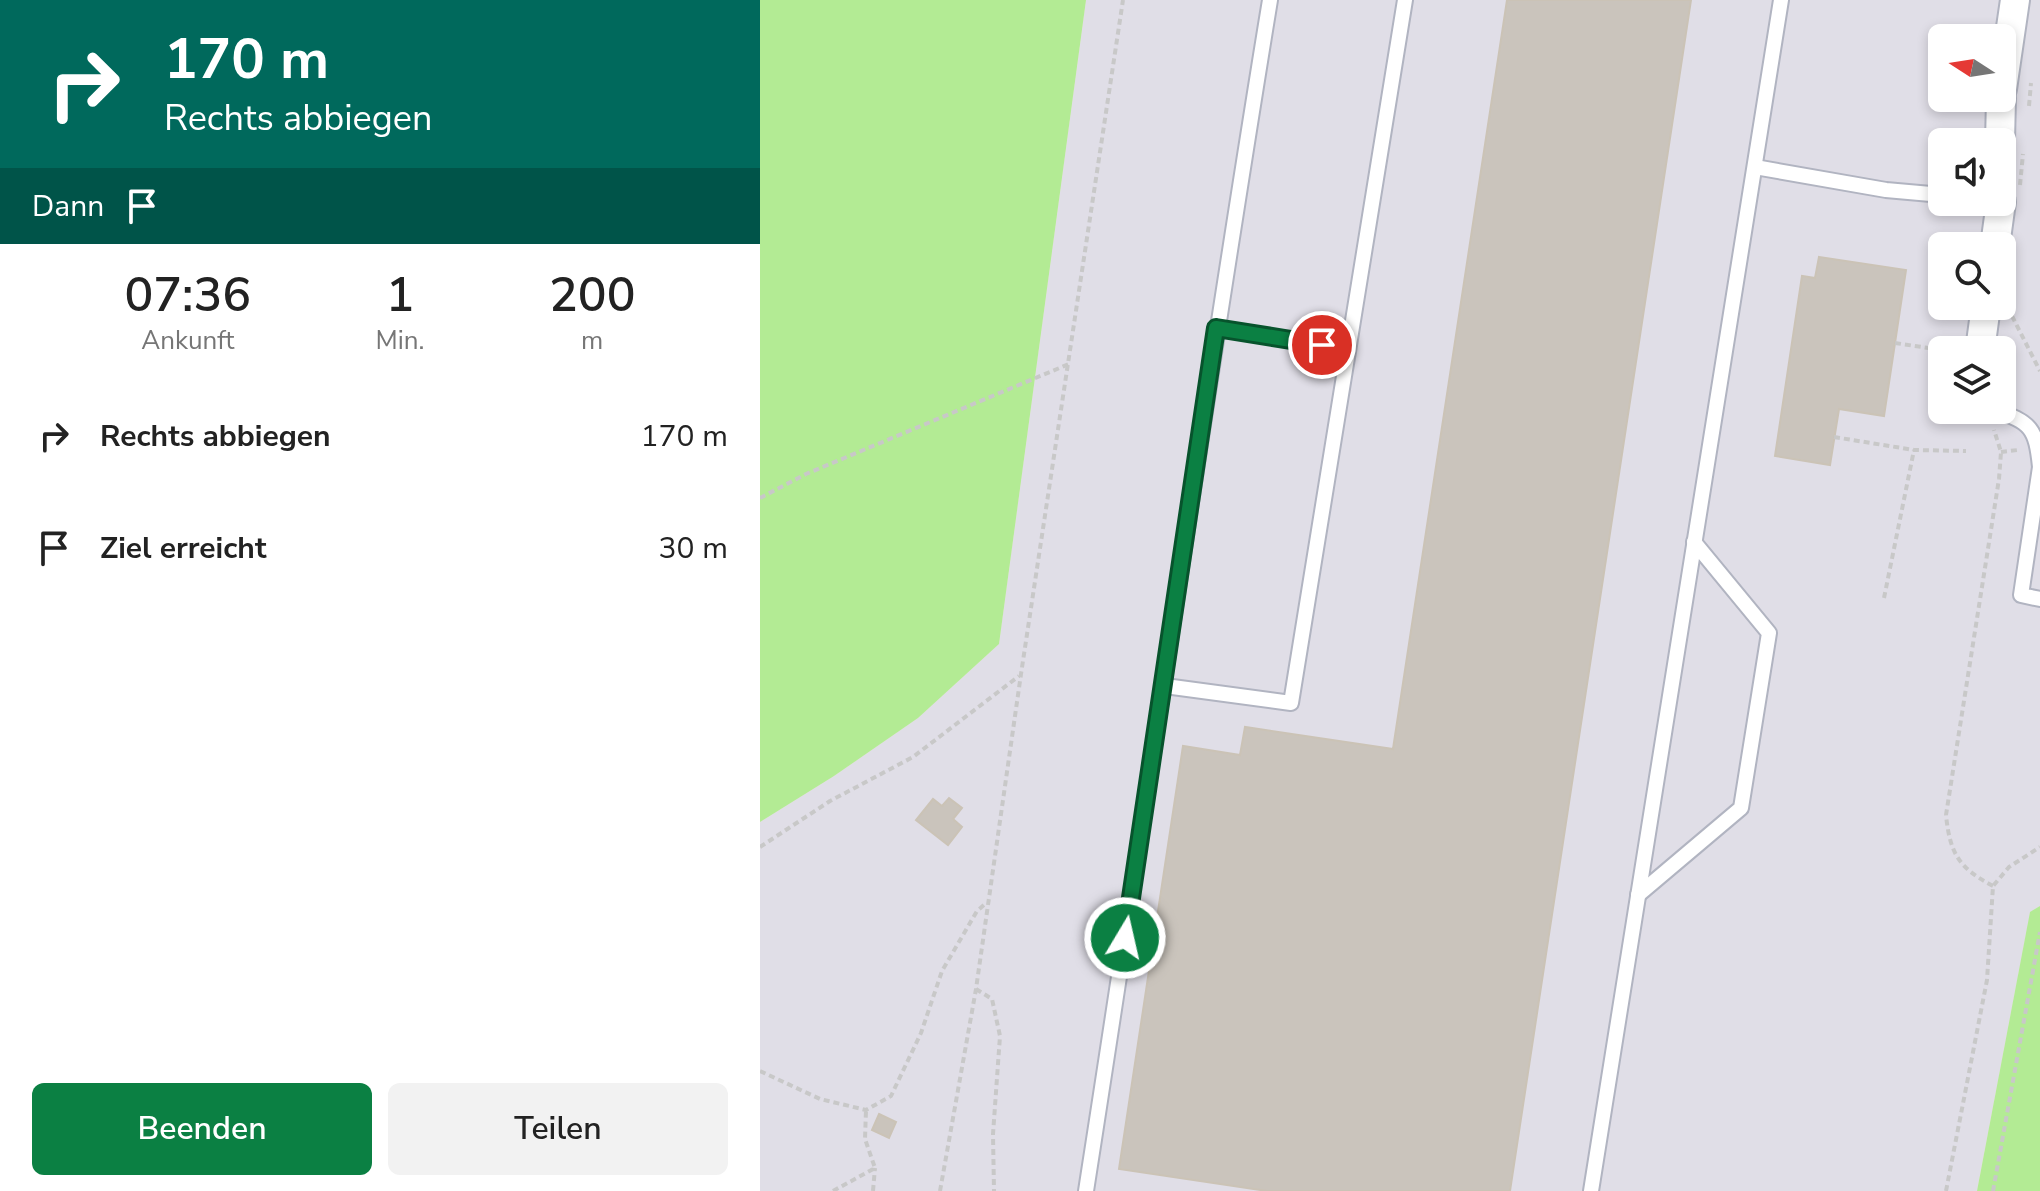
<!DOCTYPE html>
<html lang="de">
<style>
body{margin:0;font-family:"Nunito Sans",sans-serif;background:#f2f2f2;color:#222;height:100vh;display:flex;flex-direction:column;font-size:30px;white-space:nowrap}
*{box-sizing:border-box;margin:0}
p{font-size:26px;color:#767676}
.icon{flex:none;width:44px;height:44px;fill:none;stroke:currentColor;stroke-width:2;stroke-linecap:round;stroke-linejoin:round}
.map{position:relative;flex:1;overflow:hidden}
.sheet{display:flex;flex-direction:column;background:#fff;width:760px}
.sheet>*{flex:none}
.top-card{background:#00695c;color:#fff;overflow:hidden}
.needle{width:52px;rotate:282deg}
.controls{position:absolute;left:1168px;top:24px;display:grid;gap:16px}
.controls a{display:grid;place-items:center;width:88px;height:88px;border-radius:12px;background:#fff;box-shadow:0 4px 12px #0003;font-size:40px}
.pin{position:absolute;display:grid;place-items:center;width:68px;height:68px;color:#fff;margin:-34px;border:4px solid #fff;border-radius:50%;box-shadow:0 2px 8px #0007}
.me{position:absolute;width:88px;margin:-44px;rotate:9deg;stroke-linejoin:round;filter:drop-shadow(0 0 6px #0008)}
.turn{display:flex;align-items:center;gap:28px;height:168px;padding:0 32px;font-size:36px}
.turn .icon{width:104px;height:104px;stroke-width:2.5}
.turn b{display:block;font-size:56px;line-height:68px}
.then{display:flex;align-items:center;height:76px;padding:0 32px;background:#0003;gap:16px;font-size:30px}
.eta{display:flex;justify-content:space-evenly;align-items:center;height:136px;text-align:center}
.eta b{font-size:48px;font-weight:600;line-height:56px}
.cta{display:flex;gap:16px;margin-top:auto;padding:16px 32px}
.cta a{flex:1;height:92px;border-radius:12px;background:#0b8043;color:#fff;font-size:32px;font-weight:600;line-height:92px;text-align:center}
.cta a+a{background:#f2f2f2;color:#222}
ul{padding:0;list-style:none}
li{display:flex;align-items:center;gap:24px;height:112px;padding:0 32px}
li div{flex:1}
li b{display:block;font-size:30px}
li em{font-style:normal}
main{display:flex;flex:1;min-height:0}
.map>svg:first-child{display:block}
.industrial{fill:#e0dee7;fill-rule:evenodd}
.green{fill:#b3eb94}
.building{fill:#cac4bc;stroke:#cbc3b6;stroke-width:2}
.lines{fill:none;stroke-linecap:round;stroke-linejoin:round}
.service-casing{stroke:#b1b4c1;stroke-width:18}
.minor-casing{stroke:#b1b4c1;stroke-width:32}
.path{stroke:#c8c8c8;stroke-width:4;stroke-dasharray:6 4;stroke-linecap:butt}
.service{stroke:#fff;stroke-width:14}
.minor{stroke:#fff;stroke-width:28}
.route-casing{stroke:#07532c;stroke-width:20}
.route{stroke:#0b8043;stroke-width:14}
</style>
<main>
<section class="sheet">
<div class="top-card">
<div class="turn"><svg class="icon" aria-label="right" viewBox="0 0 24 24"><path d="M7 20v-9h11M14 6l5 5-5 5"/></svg><div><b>170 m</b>Rechts abbiegen</div></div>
<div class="then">Dann<svg class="icon" aria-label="arrive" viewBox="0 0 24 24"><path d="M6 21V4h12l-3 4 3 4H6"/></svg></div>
</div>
<div class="eta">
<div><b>07:36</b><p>Ankunft</p></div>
<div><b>1</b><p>Min.</p></div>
<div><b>200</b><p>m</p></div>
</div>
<ul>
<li><svg class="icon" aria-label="right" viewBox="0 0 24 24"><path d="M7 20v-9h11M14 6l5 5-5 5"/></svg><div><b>Rechts abbiegen</b></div><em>170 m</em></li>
<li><svg class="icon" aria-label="arrive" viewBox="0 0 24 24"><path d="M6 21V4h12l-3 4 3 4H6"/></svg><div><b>Ziel erreicht</b></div><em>30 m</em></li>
</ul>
<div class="cta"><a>Beenden</a><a>Teilen</a></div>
</section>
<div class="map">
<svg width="1280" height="1191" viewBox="0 0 1280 1191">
<rect width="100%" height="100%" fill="#efe7dd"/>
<!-- industrial -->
<path class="industrial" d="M 326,0 L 1280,0 L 1280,906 L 1270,913 L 1217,1191 L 0,1191 L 0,822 L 74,776 L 158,718 L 239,644 ZM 1182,38 L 1242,38 L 1242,98 L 1182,98 ZM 1182,142 L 1242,142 L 1242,202 L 1182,202 ZM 1182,246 L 1242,246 L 1242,306 L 1182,306 ZM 1182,350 L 1242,350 L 1242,410 L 1182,410 Z"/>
<!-- green -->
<g class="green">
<polygon points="0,0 326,0 239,644 158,718 74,776 0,822"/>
<polygon points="1280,906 1280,1191 1217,1191 1270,912"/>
</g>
<!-- building -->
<g class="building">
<polygon points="747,0 931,0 750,1191 507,1191 359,1169 423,746 480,755 485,727 633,749"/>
<polygon points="1059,257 1146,270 1124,416 1079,409 1070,465 1015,456 1042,276 1055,278"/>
<polygon points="189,798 202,808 193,819 202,827 188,845 156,820 173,799 182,806"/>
<polygon points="119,1114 136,1122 129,1138 112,1130"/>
</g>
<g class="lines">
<!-- service casing -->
<g class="service-casing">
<g id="service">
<polyline points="995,167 1126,190 1182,195"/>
<polyline points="456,328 588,349"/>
<path d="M 1234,410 C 1271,422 1276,428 1280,467 L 1261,595 L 1280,599"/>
<polyline points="405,686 531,703 645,0"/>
<polyline points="878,895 981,808 1009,633 934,542"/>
<path d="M 326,1191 C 388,794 445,396 510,0"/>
<polyline points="831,1191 1021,0"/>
</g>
</g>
<!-- minor casing -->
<g class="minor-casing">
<g id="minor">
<polyline points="1242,89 1255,0"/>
<polyline points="1240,142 1241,98"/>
<polyline points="1235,246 1241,202"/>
<polyline points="1220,350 1226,306"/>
</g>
</g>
<!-- path -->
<g class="path">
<polyline points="1269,106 1271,83"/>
<polyline points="1260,185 1263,154"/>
<polyline points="1248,293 1251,266"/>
<polyline points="1252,316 1280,371"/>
<polyline points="1135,343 1182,350"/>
<polyline points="1074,437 1154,450 1206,451"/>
<polyline points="1241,452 1258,450"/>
<polyline points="0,498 46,474 309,364"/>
<polyline points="1124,598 1154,450"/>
<polyline points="0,847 70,801 153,757 259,676"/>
<path d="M 1233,886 C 1199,868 1190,854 1186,815 L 1239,479 L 1241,452 L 1234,430"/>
<polyline points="216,989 232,999 240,1036 233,1134 234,1191"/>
<polyline points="0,1071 60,1099 106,1110 131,1096 161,1033 182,971 217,911 225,904"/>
<polyline points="73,1191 115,1168 105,1139 106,1110"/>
<polyline points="113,1191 115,1168"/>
<polyline points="180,1191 216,989 261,674 363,0"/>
<polyline points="1186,1191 1227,980 1233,886 1249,867 1280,847"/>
<polyline points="1233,1191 1280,932"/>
</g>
<!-- service -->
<use href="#service" class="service"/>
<!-- minor -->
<use href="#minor" class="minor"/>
</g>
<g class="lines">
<!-- route casing -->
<g class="route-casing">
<polyline id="route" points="365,938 456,328 562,345"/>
</g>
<!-- route -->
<use href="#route" class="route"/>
</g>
</svg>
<div class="controls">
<a><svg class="needle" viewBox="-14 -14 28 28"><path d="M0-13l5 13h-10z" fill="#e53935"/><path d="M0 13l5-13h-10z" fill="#767676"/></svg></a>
<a><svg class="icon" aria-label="sound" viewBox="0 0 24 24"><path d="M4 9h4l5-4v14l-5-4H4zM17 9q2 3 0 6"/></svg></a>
<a><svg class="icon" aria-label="search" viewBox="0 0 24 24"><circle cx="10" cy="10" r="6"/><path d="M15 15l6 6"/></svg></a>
<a><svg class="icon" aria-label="layers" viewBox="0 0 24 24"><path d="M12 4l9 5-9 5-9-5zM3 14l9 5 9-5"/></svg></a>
</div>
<div class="pin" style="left:562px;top:345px;background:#d93025"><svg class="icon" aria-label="arrive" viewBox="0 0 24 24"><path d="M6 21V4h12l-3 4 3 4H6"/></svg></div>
<svg class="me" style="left:365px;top:938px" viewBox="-20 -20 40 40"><circle r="17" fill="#0b8043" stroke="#fff" stroke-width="3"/><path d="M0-11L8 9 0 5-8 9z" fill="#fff"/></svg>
</div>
</main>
